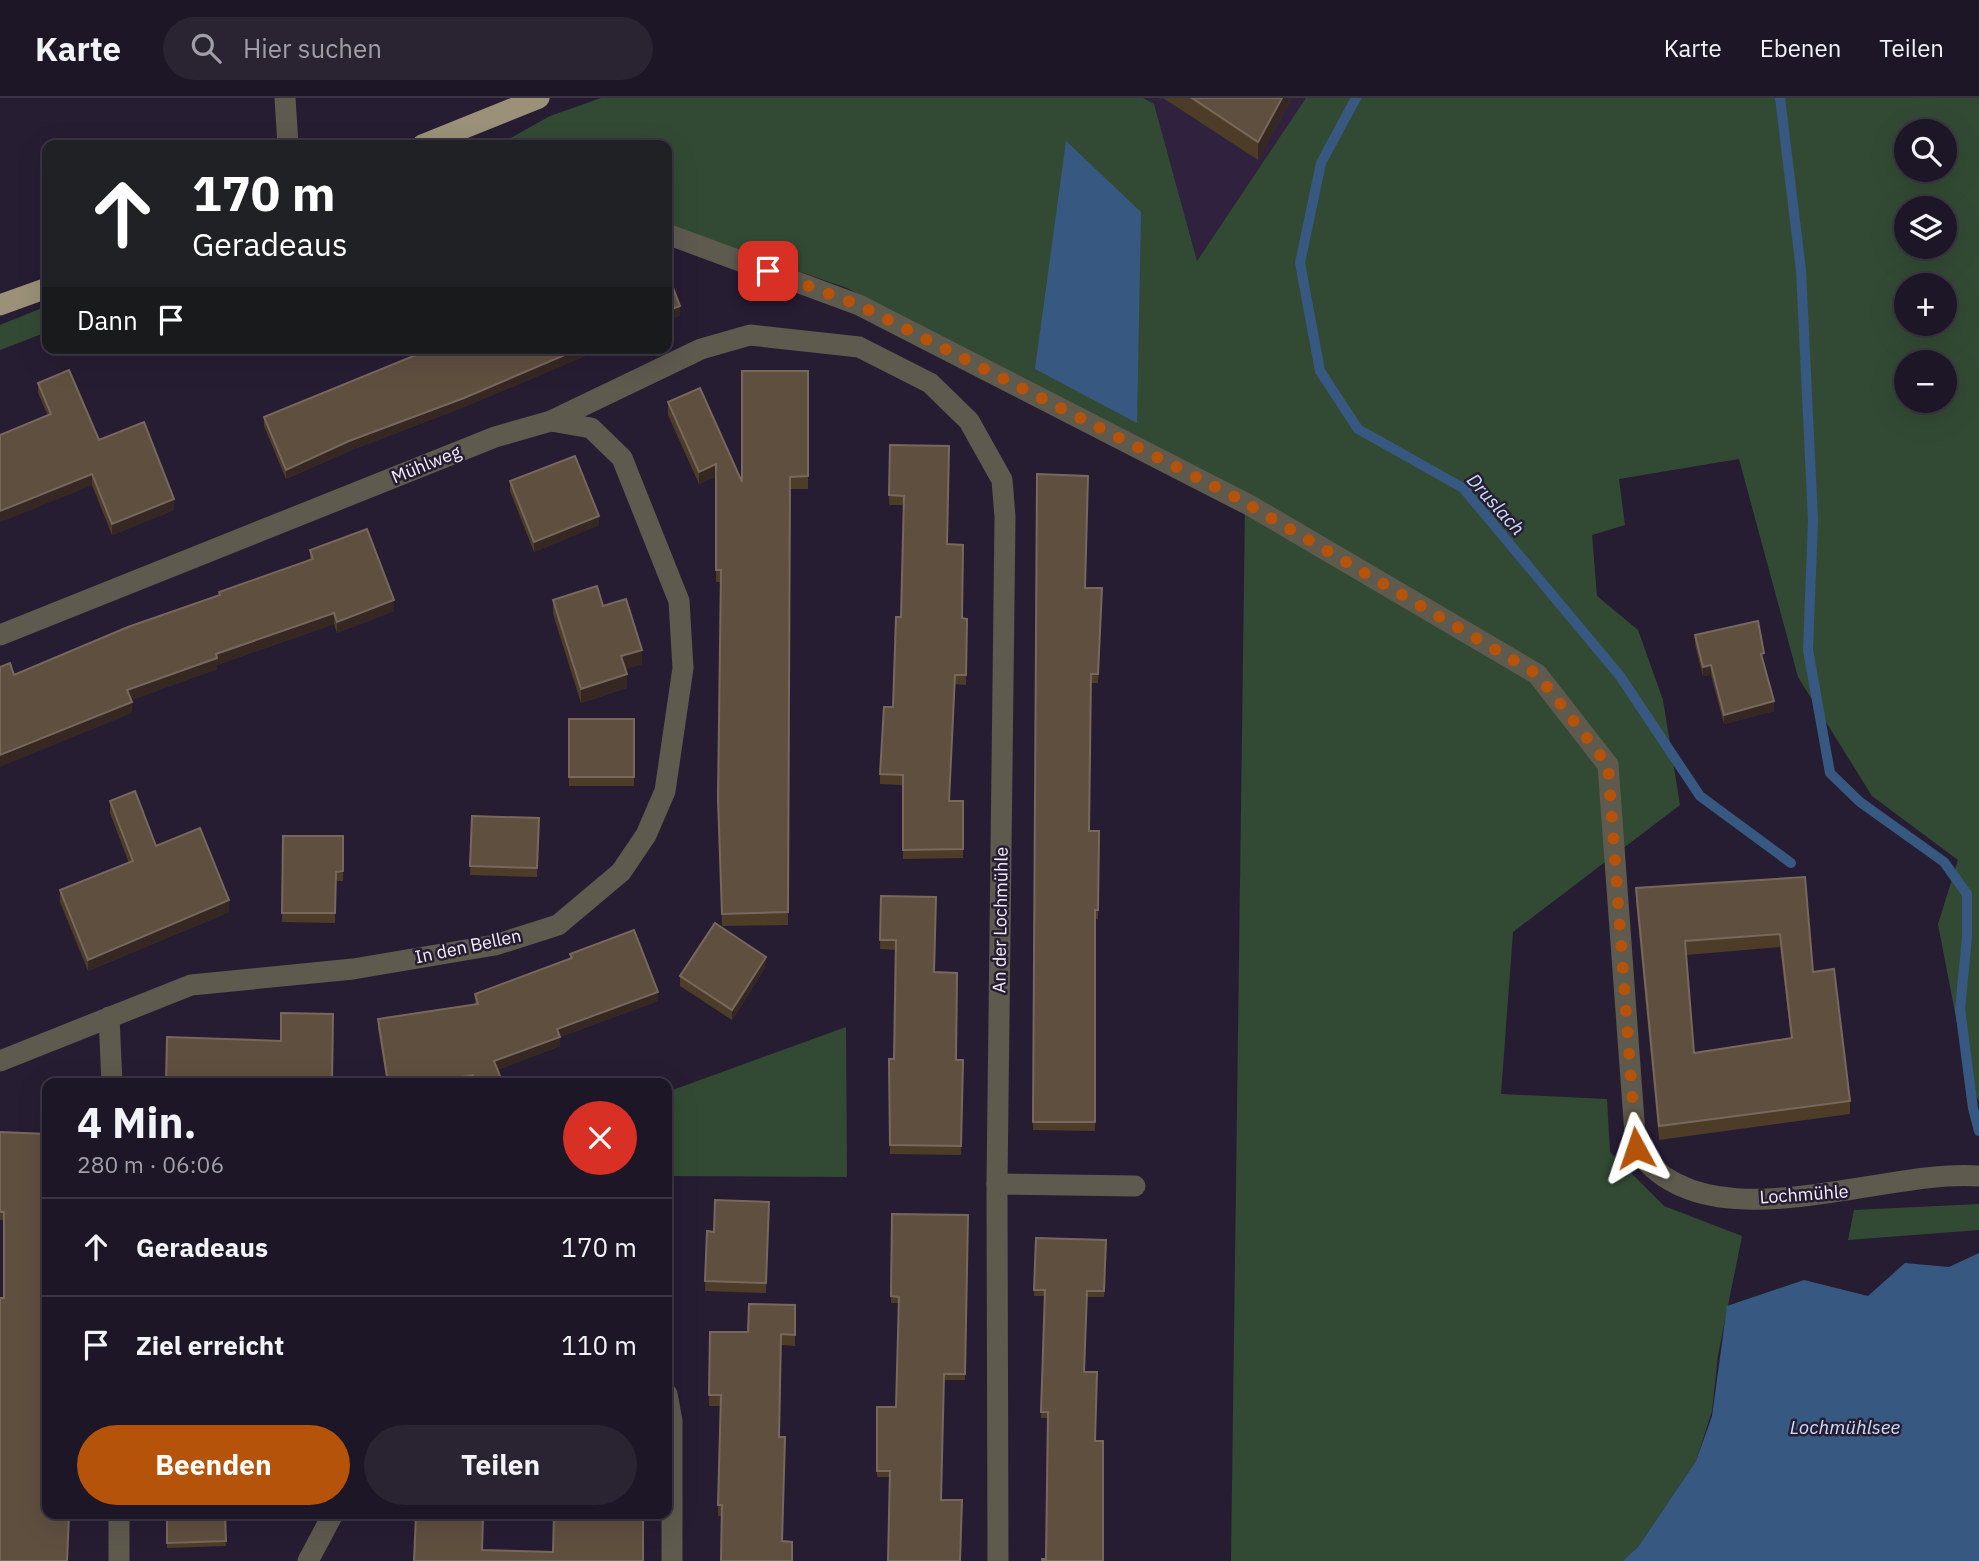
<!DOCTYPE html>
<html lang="de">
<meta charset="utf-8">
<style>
body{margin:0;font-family:"IBM Plex Sans",sans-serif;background:#2a2332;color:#f1f3f6;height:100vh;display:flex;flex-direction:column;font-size:26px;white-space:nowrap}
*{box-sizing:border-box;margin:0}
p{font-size:23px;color:#a09fa7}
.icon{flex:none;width:38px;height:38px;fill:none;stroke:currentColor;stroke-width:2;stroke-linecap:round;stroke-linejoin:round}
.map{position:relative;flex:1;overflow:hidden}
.panel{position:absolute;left:42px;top:980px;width:630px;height:441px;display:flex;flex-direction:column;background:#1d1626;border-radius:14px;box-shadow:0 7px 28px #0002,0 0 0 2px #3b3543}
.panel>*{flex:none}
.top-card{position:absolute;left:42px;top:42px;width:630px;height:214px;border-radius:14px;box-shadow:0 7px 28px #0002,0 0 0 2px #3b3543;background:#202124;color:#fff;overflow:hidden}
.fabs{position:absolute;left:1894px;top:21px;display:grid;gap:14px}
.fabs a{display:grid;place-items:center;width:63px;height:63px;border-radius:50%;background:#1d1626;box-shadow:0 7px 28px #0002,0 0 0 2px #3b3543;font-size:35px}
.pin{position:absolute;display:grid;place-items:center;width:60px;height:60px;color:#fff;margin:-30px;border-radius:14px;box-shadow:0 4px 10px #0006}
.me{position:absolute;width:77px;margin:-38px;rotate:355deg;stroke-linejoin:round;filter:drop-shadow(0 0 5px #0008)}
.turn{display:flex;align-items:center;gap:24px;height:147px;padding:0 35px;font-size:32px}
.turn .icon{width:91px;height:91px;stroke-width:2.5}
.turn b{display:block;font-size:49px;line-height:60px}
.then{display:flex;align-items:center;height:66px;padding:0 35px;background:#0003;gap:14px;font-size:26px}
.round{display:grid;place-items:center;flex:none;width:74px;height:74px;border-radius:37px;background:#2a2332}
.headline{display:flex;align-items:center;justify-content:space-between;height:119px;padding:0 35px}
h1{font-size:42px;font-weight:800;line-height:52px}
.primary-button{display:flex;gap:14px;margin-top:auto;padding:14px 35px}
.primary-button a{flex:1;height:80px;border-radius:42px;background:#b45309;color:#fff;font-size:28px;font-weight:800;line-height:80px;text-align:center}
.primary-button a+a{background:#2a2332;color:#f1f3f6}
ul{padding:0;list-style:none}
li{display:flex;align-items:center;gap:21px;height:98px;padding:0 35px;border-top:2px solid #3b3543}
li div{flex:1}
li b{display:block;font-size:26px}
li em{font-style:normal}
header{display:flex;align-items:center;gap:42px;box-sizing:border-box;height:98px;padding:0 35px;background:#1d1626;border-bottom:2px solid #3b3543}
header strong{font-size:33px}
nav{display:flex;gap:38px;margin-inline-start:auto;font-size:24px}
.search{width:490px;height:63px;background:#2a2332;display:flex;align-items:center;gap:18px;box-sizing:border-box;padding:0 24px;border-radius:38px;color:#a09fa7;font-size:26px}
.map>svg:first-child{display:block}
.built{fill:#30223f}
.green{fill:#324a33;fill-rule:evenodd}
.water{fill:#375981}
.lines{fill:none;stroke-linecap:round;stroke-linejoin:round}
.stream{stroke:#375981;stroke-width:10}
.minor{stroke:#5e5a4e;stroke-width:21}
.major{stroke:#9a9178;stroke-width:21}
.wall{fill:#4d3c28;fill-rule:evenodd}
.shaded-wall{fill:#362723}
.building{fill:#5f4f3f;stroke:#77685d;stroke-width:2;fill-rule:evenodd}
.route{stroke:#b45309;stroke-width:12;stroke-dasharray:0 21.6}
.labels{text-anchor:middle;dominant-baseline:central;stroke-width:5;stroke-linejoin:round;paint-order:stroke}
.street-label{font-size:18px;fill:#f6effe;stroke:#271d33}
.water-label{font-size:19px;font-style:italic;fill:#cae0fa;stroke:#271d33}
</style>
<header>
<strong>Karte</strong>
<div class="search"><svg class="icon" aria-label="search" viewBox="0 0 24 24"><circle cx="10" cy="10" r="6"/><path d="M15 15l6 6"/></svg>Hier suchen</div>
<nav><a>Karte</a><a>Ebenen</a><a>Teilen</a></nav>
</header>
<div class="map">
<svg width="1979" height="1463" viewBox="0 0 1979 1463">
<rect width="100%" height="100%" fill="#271d33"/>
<!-- built -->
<polygon class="built" points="1143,0 1306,0 1197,163 1154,7"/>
<!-- green -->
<g class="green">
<path d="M 601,0 L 1143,0 L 1154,6 L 1197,163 L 1306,0 L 1979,0 L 1979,1002 L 1970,993 L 1938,826 L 1958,762 L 1872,698 L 1798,579 L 1739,361 L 1619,381 L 1625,427 L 1592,437 L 1597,498 L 1638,532 L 1663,602 L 1680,707 L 1513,834 L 1501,996 L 1607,1001 L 1610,1054 L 1664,1108 L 1742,1138 L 1718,1257 L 1712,1313 L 1696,1363 L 1638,1449 L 1624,1463 L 1231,1463 L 1245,409 L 1286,418 L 847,190 L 667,128 L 667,47 L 498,47 L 550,18 ZM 1906,33 L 1944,33 L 1944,72 L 1906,72 ZM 1906,110 L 1944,110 L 1944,149 L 1906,149 ZM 1906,187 L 1944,187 L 1944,226 L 1906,226 ZM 1906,264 L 1944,264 L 1944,303 L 1906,303 Z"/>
<polygon points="47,208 47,234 0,252 0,227"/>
<polygon points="846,929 847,1079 667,1078 667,994"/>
<polygon points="1979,1106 1979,1132 1848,1142 1854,1112"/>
</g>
<!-- water -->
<g class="water">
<polygon points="1066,43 1141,114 1137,325 1035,271"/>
<polygon points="1979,1155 1979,1463 1623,1463 1638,1449 1696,1363 1712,1318 1727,1208 1804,1182 1868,1198 1905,1165 1949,1169"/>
</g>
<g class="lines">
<!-- stream -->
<g class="stream">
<polyline points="1356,0 1321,65 1300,165 1320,273 1358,331 1463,390 1620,578 1700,698 1791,765"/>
<polyline points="1780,0 1801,172 1813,422 1808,552 1830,675 1860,704 1944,764 1967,796 1967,839 1960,911 1973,1010 1979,1033"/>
</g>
<!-- minor -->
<g class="minor">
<polyline points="285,0 288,47"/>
<path d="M 667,136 L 859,207 L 1251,408 L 1537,576 L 1608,667 L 1636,1050 C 1702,1151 1883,1070 1979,1078"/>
<polyline points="0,537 495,339 551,323 701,251 750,237 859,249 930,285 969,323 1002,382 1005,419 997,1086 998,1463"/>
<polyline points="109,919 112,985"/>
<polyline points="0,963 191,887 353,871 495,847 558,827 621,774 646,737 665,693 683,570 679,503 622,360 591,330 551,323"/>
<polyline points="997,1086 1135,1088"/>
<polyline points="667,1296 672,1323 672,1463"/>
<polyline points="119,1416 119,1463"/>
<polyline points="308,1463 333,1416"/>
</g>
<!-- major -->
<g class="major">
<polyline points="422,47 539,0"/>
<polyline points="0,207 47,190"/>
</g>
</g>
<!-- wall -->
<g class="wall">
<polygon points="1163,0 1292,0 1258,62"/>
<polygon points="433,250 604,250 464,309 349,353 286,381 264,328 264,319"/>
<polygon points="808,273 808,391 790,391 788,827 722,828 718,713 721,484 716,484 716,378 699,386 668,317 668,304 742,384"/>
<polygon points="38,285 99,342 174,412 112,437 92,387 0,424 0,337 48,318 38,295"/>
<polygon points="890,347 947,446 962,520 967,521 966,587 955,586 949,703 963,703 963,760 903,761 903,687 880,686 880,676 893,609 901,519 904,407 889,407"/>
<polygon points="1037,376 1085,490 1102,490 1098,585 1091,585 1089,733 1099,733 1098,821 1095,821 1095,1033 1033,1032"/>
<polygon points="510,383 599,427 534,454 510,393"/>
<polygon points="310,452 394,513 337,535 334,526 217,567 217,571 131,602 132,615 14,577 219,497 219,494 310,462"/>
<polygon points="553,502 603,508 642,566 625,571 627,590 581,605 553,516"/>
<polygon points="1695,537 1764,564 1774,613 1724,626 1711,577 1703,578 1695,547"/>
<rect x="569" y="621" width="65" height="67"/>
<polygon points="110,703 156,748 229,814 88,873 60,804 60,792 129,765 110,715"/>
<polygon points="472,718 539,720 537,779 470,777"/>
<polygon points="283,738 343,738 343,783 336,783 335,825 282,824"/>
<path d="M 1805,779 L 1813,874 L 1850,1003 L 1850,1016 L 1659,1042 L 1636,804 L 1636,790 ZM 1780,849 L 1791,940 L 1694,955 L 1686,857 Z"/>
<polygon points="881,798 934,874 956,962 963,962 961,1057 890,1056 889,961 894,961 896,852 880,851"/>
<polygon points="570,856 658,903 560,939 560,948 497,972 500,985 387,985 378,931 378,921 475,906 475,896 570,861"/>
<polygon points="766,868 732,922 680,888 680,878"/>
<polygon points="167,939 332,985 166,985"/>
<polygon points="0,1034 68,1463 4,1200 4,1122 0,1122"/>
<polygon points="769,1104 766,1195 705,1193 707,1133 714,1134"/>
<polygon points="892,1116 968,1117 965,1282 944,1282 941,1402 960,1463 890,1379 877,1379 877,1309 896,1309 899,1205 891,1205"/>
<polygon points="1036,1140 1106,1142 1104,1199 1087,1199 1084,1274 1095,1343 1103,1463 1046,1461 1048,1320 1041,1320 1045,1198 1034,1198"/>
<polygon points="795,1207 795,1248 781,1247 779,1339 782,1443 792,1463 722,1418 718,1418 720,1308 709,1308 710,1234 748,1234"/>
<polygon points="167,1416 225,1416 226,1448 167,1450"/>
</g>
<!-- shaded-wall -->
<g class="shaded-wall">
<polygon points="1282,0 1292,0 1258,62 1258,44"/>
<polygon points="680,208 680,218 667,223 667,213"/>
<polygon points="581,250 604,250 464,309 349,353 286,381 286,372 349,343"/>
<polygon points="716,366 716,378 699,386 699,374"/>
<polygon points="92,376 92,387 0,424 0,413"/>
<polygon points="174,401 174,412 112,437 112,426"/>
<polygon points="599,418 599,427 534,454 534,444"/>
<polygon points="394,502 394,513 337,535 337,524"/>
<polygon points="334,515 334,526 217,567 217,571 127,604 127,592 216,556"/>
<polygon points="642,552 642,566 621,572 621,558"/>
<polygon points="1711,567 1711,577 1703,578 1703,569"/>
<polygon points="627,576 627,590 581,605 581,591"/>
<polygon points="1774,603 1774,613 1724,626 1724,617"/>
<polygon points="132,604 132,615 0,669 0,657"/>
<polygon points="229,802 229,814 88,873 88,862"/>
<polygon points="766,859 766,868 732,922 732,912"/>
<polygon points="658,894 658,903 560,939 560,948 494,973 494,963 557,931"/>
<polygon points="500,978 500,985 482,985"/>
</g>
<!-- building -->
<g class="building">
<polygon points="1192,0 1282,0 1258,44"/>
<polygon points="667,174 680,208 667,213"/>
<polygon points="433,250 581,250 464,300 349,343 286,372 264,319"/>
<polygon points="69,272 99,342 144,324 174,401 112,426 92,376 0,413 0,337 51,316 38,285"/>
<polygon points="742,273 808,273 808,378 790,379 788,814 722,816 718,700 721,472 716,472 716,366 699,374 668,304 700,290 742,384"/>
<polygon points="890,347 949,348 947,446 963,447 962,520 967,521 966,577 955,577 949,703 963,703 963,751 903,752 903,677 880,676 884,609 893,609 896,519 901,519 904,398 889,397"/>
<polygon points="575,358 599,418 534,444 510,383"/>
<polygon points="1037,376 1088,378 1085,490 1102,490 1098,576 1091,576 1089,733 1099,733 1098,812 1095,812 1095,1024 1033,1024"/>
<polygon points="367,431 394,502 337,524 334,515 216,556 217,560 127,592 132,604 0,657 0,569 10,565 14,577 128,529 220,497 219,494 313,461 310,452"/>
<polygon points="597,488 603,508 626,501 642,552 621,558 627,576 581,591 553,502"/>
<polygon points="1758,523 1764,555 1761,556 1774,603 1724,617 1711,567 1703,569 1695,537"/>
<rect x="569" y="621" width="65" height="58"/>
<polygon points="135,693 156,748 200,730 229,802 88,862 60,792 133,763 110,703"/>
<polygon points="472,718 539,720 537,770 470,768"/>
<polygon points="283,738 343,738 343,773 336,774 335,815 282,815"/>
<path d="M 1805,779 L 1813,874 L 1834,871 L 1850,1003 L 1659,1028 L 1636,790 ZM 1780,836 L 1792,940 L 1694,955 L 1685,843 Z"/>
<polygon points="881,798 936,799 934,874 957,875 956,962 963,962 961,1048 890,1047 889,961 894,961 896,842 880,842"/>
<polygon points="715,825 766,859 732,912 680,878"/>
<polygon points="634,832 658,894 557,931 560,939 494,963 500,978 482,985 476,985 473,977 422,985 388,985 378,921 478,906 475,896 572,860 570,856"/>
<polygon points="281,915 333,916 332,985 233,984 233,985 166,985 167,939 281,943"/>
<polygon points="0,1034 47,1036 47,1416 69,1416 67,1463 0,1463 0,1200 4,1200 4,1114 0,1114"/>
<polygon points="715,1102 769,1104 766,1185 705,1183 707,1133 714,1134"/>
<polygon points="892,1116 968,1117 965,1276 944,1276 941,1402 962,1402 960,1463 888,1463 890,1373 877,1373 877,1309 896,1309 899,1199 891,1198"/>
<polygon points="1036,1140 1106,1142 1104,1193 1087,1193 1084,1274 1097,1274 1095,1343 1103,1343 1103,1463 1042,1463 1042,1461 1046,1461 1048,1314 1041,1314 1045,1192 1034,1192"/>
<polygon points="749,1206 795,1207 795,1237 781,1236 779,1339 785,1339 782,1443 792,1444 792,1463 721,1463 722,1407 718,1407 721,1297 709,1297 710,1234 748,1234"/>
<polygon points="167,1416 225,1416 226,1443 167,1445"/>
<polygon points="416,1416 473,1416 473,1420 483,1420 482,1452 553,1454 554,1416 643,1417 643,1463 414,1463"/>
</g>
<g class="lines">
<!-- route -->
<polyline class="route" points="768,173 859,207 1237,400 1537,576 1608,667 1636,1050"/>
</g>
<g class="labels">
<!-- street labels -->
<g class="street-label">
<text transform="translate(426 366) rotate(-22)">Mühlweg</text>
<text transform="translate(1000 822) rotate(-89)">An der Lochmühle</text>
<text transform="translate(468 848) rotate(-12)">In den Bellen</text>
<text transform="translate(1804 1096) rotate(-4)">Lochmühle</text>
</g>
<!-- water labels -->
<g class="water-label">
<text transform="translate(1496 406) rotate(48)">Druslach</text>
<text x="1845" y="1329">Lochmühlsee</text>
</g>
</g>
</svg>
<div class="fabs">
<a><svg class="icon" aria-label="search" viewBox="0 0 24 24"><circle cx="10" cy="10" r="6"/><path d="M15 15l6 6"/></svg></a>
<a><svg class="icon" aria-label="layers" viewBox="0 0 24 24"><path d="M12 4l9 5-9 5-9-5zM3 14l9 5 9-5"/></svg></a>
<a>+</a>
<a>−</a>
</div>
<div class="pin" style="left:768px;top:173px;background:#d93025"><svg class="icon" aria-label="arrive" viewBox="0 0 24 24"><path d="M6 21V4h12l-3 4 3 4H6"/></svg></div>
<svg class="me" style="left:1636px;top:1050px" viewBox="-20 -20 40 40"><path d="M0-17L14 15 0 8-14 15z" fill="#b45309" stroke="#fff" stroke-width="4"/></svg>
<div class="top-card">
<div class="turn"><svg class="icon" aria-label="ahead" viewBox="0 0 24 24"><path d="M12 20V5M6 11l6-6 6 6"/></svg><div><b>170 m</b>Geradeaus</div></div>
<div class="then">Dann<svg class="icon" aria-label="arrive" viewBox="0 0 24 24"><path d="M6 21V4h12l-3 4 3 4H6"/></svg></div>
</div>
<section class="panel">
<div class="headline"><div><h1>4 Min.</h1><p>280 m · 06:06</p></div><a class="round" style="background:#d93025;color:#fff"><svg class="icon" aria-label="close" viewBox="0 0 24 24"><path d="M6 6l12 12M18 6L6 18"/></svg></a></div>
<ul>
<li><svg class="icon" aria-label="ahead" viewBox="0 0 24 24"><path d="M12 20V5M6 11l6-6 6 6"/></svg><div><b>Geradeaus</b></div><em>170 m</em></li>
<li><svg class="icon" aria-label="arrive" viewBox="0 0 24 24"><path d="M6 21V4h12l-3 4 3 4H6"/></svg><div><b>Ziel erreicht</b></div><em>110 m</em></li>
</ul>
<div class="primary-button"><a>Beenden</a><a>Teilen</a></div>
</section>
</div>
